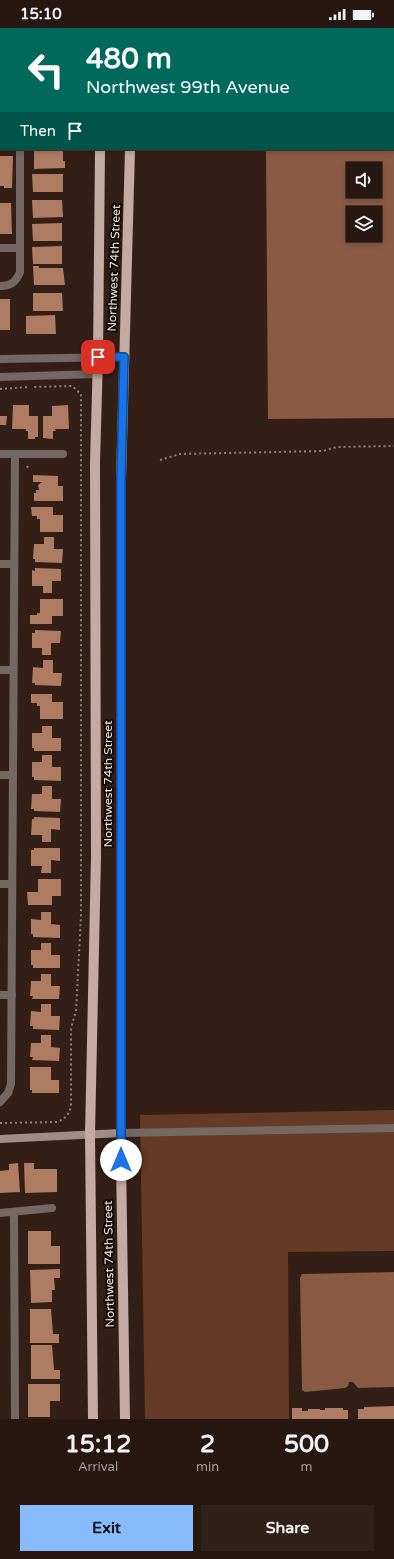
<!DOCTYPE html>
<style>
body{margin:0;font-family:"Varela Round",sans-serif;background:#2f2019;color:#f1f3f6;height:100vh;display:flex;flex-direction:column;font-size:15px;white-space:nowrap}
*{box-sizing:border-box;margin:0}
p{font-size:13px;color:#a49f9f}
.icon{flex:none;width:22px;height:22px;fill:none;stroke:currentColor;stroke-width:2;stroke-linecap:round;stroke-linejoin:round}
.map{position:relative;height:1391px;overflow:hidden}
.panel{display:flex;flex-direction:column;background:#271710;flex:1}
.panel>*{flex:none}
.banner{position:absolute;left:0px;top:0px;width:394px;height:122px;box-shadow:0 2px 6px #0003,0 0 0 1px #433630;background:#00695c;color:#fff;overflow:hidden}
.tools{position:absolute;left:346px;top:134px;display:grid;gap:8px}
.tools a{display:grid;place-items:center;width:36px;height:36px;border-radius:0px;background:#271710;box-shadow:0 2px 6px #0003,0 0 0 1px #433630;font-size:20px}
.pin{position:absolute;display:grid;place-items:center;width:34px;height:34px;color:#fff;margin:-17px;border-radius:8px;box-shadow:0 2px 6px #0006}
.me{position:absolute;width:44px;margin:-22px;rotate:0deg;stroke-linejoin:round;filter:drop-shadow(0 0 3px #0008)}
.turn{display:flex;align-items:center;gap:14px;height:84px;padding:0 20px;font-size:18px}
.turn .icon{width:52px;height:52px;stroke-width:2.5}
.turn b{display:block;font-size:28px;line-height:34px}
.then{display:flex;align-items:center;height:38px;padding:0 20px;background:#0003;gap:8px;font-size:15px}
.eta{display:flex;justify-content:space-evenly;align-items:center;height:68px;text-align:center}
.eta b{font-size:24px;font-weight:800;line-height:28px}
.button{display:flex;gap:8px;margin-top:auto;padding:8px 20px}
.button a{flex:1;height:46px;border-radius:0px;background:#88bbfc;color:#111;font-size:16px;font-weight:800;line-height:46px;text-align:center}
.button a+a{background:#2f2019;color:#f1f3f6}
.status{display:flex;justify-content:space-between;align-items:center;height:28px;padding:0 20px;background:#271710;direction:ltr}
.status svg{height:11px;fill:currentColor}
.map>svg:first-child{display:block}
.green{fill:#653a26}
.water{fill:#8b5a44;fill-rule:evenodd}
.building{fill:#ae7b63}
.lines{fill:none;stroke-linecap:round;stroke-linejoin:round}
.path{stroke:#93817a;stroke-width:2;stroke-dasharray:2 3;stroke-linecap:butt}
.street{stroke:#746863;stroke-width:8}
.secondary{stroke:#a08e86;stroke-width:8}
.primary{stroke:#c3aba1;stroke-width:10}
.route-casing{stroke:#114b97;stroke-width:10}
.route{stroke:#1a73e8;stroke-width:7}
.labels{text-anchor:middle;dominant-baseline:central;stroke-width:4;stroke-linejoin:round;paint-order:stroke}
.street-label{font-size:12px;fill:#f1e2dc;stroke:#150c08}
</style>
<div class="status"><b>15:10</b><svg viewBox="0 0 49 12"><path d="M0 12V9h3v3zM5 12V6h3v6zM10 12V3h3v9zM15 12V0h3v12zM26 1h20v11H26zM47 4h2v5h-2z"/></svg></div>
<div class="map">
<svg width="394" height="1391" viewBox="0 0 394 1391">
<rect width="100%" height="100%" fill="#341f16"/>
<!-- green -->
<polygon class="green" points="394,1082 394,1223 288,1224 289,1391 145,1391 140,1087"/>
<!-- water -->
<g class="water">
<path d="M 264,0 L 394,0 L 394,390 L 268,391 L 266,121 L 393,121 L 393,1 ZM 353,141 L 375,141 L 375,163 L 353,163 ZM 353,185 L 375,185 L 375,207 L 353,207 Z"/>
<polygon points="394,1244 394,1359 358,1360 353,1354 349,1354 348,1358 345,1360 305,1364 302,1362 300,1250 302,1246"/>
</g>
<!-- building -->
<g class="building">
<polygon points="34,122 63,122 63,133 65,133 65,140 34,141"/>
<polygon points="0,128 13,128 12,160 4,160 4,158 0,158"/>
<polygon points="32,146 63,146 63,164 33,164"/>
<polygon points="32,172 62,172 63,189 33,190"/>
<polygon points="0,175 11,175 12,206 0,206"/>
<polygon points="62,195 62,213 33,213 32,196"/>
<polygon points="62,218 62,236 33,236 32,219"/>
<polygon points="33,238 39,238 39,240 63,240 65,257 34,257"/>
<polygon points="33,265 62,265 63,283 33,283"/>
<rect x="0" y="271" width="10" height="31"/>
<polygon points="55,287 56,306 26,306 26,288"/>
<polygon points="13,377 29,377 29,388 38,388 38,409 35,409 35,411 28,411 28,403 26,403 26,401 12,401"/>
<polygon points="68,377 69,401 55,401 56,403 53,403 53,411 43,410 43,388 52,388 52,378"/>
<polygon points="0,388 7,388 6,397 0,397"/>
<polygon points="33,447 58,448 58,458 63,458 63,473 34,473 34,465 36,465 36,462 39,462 38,457 42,454 33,454"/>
<polygon points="31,479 53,479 53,487 63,487 63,504 40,504 40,491 37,491 37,488 32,488"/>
<polygon points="44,509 54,509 54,521 63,521 62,535 35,534 35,531 33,531 34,516 44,516"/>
<polygon points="35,540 61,541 61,553 52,553 52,565 43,565 43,558 32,558 32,542 35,543"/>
<polygon points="40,571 63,571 63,588 52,588 52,596 30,596 30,587 37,587 37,585 40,585"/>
<polygon points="35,602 61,603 60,615 51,615 51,627 42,627 42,620 32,620 32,605 35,605"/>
<polygon points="43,632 53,632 53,645 62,645 61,658 35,657 35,655 32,655 33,639 43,640"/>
<polygon points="31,666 52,666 52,674 63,674 63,691 40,691 40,678 37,678 37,675 31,675"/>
<polygon points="42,698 52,698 52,710 61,710 61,723 34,723 34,720 32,720 32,705 42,705"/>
<polygon points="42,727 52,727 52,739 61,739 61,753 34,752 34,749 32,749 32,734 42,734"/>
<polygon points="42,758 52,758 52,771 61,771 60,784 34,783 34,781 31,781 32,766 42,766"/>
<polygon points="34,789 60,790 60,802 51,801 51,814 42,814 42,807 31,807 32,791 34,791"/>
<polygon points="34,820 60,820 60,833 51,832 51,845 41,845 42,838 31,838 31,822 34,822"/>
<polygon points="38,851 61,851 61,868 52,868 52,877 28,877 27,864 38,864"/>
<polygon points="41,884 51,884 51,896 60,897 60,910 33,909 33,906 31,906 31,891 41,892"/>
<polygon points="41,915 51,915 51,927 60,927 60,940 33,940 33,937 31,937 31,922 41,922"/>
<polygon points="41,946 51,946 51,958 60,958 59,971 32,971 33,968 30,968 31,953 41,953"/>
<polygon points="41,976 51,976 51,988 60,988 59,1002 33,1001 33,998 30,998 31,983 41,984"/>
<polygon points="41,1007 51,1007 51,1019 60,1020 59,1033 32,1032 33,1029 30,1029 31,1015 41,1015"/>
<polygon points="30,1039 51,1039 51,1052 59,1052 59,1065 32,1065 32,1062 30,1062"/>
<polygon points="18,1135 20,1164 0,1165 0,1143 9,1142 9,1136"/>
<polygon points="24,1135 34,1135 34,1141 57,1141 57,1164 25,1165"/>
<polygon points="28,1203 51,1203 51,1218 60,1218 60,1236 28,1236"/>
<polygon points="60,1241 60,1250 54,1250 55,1262 52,1262 52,1274 31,1275 30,1242"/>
<polygon points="30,1281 51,1281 53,1306 59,1306 59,1315 30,1315"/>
<polygon points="31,1317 52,1317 54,1342 60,1342 60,1351 31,1351"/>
<polygon points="28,1356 60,1356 60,1373 50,1373 50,1389 28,1389"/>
<polygon points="394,1378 394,1391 358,1391 358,1381 364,1381 364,1379"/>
<polygon points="292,1380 302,1380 302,1383 308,1383 308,1381 320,1381 320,1382 325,1382 325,1380 343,1380 343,1382 348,1382 348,1391 292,1391"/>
</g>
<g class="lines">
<!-- path -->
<g class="path">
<polyline points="0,361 29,359"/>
<polyline points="160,432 180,426 323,423 337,419 394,418"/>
<polyline points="27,438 29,441"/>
<path d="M 0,1095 L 57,1094 C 65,1091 69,1087 71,1078 L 71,1000 L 76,983 L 81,888 L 81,366 L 72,358 L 33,359"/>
</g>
<!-- street -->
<g class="street">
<polyline points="20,0 20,1"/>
<polyline points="0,75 1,75"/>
<polyline points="0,117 1,117"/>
<polyline points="0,220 20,220"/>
<path d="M 0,258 C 11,258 16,254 20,244 L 20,121"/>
<polyline points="0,331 124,329"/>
<polyline points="0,349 97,346"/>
<polyline points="0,426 63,426"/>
<polyline points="0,536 14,536"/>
<polyline points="0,642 13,642"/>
<polyline points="0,747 13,747"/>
<polyline points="0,856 12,856"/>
<polyline points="0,967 12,967"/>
<polyline points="0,1074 8,1065 11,1056 15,426"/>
<polyline points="121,1105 394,1100"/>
<polyline points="14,1184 15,1391"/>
<polyline points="0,1185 52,1180"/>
</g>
<!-- secondary -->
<polyline class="secondary" points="0,1111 121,1105"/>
<!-- primary -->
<g class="primary">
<polyline points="132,0 132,1"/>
<polyline points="101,1 101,0"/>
<polyline points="93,1391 90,1106 96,828 95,434 98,329 100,121"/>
<polyline points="125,1391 121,1132 121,451 130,121"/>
</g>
</g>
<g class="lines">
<!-- route casing -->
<g class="route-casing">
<polyline id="route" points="98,329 124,329 121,450 121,1132"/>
</g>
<!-- route -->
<use href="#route" class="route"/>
</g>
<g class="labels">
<!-- street labels -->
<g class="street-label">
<text transform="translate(114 240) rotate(-88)">Northwest 74th Street</text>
<text transform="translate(108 756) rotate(-90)">Northwest 74th Street</text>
<text transform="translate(109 1236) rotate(-91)">Northwest 74th Street</text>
</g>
</g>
</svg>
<div class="tools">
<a><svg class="icon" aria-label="sound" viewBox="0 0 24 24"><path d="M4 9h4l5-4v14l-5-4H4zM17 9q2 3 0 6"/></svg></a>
<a><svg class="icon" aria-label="layers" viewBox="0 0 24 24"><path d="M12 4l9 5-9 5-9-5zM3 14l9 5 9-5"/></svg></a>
</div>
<div class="pin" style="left:98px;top:329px;background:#d93025"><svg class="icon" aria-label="arrive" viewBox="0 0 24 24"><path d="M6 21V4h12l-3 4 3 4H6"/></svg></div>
<svg class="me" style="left:121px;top:1132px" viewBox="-20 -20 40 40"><circle r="19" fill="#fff"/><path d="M0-13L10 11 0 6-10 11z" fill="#1a73e8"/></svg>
<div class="banner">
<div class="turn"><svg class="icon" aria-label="left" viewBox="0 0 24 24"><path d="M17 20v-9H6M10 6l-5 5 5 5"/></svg><div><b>480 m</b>Northwest 99th Avenue</div></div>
<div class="then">Then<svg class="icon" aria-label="arrive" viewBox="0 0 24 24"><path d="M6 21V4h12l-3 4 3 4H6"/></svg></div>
</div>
</div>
<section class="panel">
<div class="eta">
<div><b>15:12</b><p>Arrival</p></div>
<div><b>2</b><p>min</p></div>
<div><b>500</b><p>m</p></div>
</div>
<div class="button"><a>Exit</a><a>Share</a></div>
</section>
